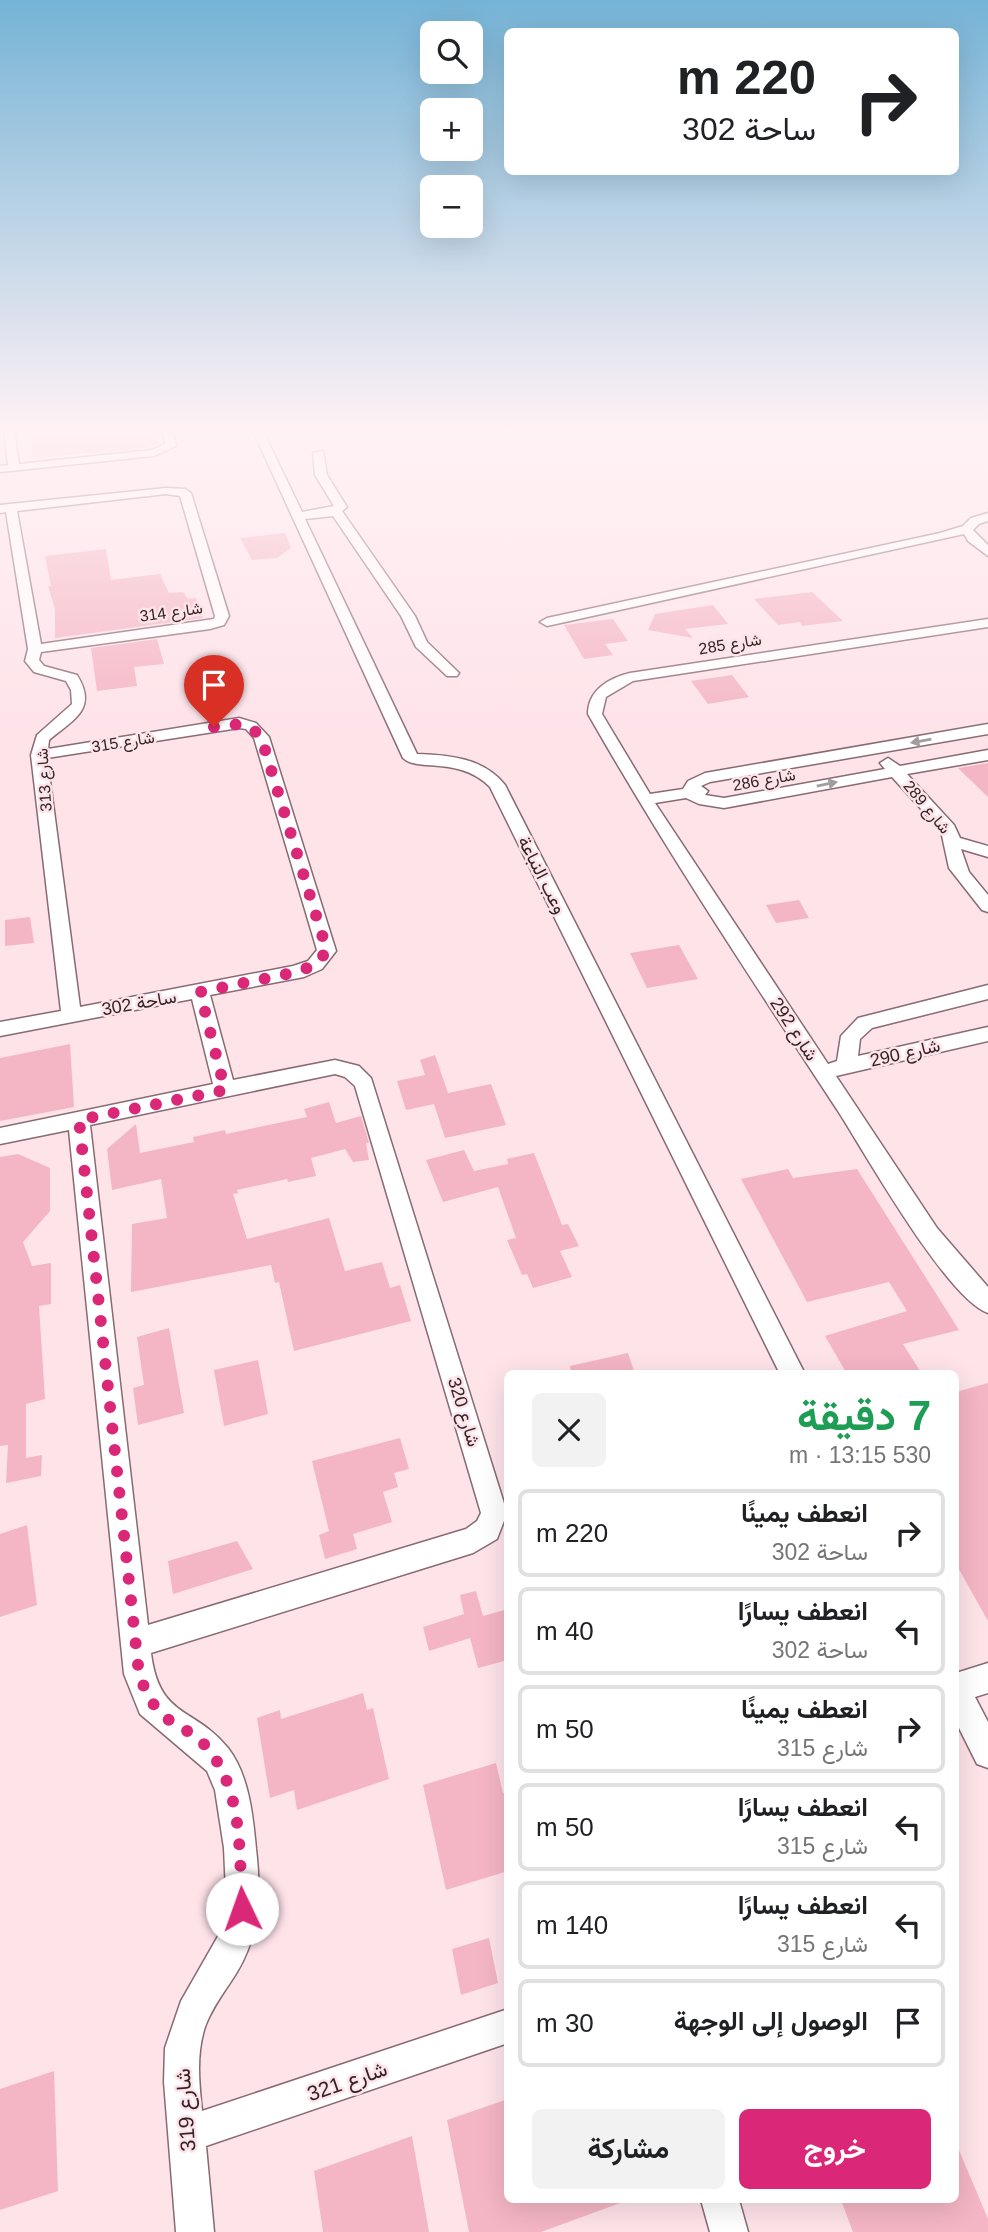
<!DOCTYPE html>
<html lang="ar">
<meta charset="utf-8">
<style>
body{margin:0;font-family:Arial,Vazirmatn,sans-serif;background:#f2f2f2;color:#202124;direction:rtl;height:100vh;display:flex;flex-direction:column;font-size:26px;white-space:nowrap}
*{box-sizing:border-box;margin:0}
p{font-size:23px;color:#757577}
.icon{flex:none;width:38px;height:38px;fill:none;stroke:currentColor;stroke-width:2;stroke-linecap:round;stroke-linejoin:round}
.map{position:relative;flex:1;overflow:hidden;direction:ltr}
.sheet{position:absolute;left:504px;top:1370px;width:455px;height:833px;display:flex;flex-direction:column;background:#fff;border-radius:10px;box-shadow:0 7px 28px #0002;direction:rtl}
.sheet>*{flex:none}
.top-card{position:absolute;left:504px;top:28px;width:455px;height:147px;border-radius:10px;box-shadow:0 7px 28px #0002;direction:rtl;background:#fff;color:#202124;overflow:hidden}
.controls{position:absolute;left:420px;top:21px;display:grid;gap:14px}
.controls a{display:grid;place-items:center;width:63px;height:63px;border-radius:10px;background:#fff;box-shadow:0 7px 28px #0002;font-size:35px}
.pin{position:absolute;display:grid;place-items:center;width:60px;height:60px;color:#fff;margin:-72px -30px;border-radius:50% 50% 50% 0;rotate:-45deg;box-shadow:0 0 7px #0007}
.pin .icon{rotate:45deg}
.me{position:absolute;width:77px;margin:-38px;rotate:357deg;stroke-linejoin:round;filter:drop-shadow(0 0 5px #0008)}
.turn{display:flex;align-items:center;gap:24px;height:147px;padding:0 28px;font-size:32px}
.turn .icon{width:91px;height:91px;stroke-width:2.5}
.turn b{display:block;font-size:49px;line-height:60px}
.round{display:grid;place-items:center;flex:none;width:74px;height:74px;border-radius:10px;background:#f2f2f2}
.headline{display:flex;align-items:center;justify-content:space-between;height:119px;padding:0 28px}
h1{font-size:42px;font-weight:700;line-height:52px;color:#1e9e55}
.primary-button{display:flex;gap:14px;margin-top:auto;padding:14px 28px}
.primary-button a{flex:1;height:80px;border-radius:10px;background:#db2777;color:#fff;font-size:28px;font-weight:700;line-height:80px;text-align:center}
.primary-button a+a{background:#f2f2f2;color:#202124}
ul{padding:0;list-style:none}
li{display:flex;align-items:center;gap:21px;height:88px;margin:0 14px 10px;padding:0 14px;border:4px solid #e0e0e0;border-radius:10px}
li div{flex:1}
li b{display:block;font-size:26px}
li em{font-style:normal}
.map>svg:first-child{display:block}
.building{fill:#f4b5c4}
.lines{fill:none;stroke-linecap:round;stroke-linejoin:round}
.minor-casing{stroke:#886b72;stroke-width:3}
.minor{fill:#fff;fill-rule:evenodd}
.oneway{fill:#a29c9e}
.route{stroke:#db2777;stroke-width:12;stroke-dasharray:0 21.6}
.labels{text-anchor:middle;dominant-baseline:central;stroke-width:5;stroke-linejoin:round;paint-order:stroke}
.far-street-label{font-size:16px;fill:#302427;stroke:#fee3e9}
.street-label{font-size:18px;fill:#302427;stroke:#fee3e9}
.near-street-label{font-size:21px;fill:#302427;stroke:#fee3e9}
</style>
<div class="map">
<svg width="988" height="2232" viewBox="0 0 988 2232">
<rect width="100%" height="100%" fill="#fee3e9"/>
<!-- building -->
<g class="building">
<polygon points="30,429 151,429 161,443 141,449 33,458"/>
<polygon points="285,533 291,548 277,558 252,560 240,538"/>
<polygon points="106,549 111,580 160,574 169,593 183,592 188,599 196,598 203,618 55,638 55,609 48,586 51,586 45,556"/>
<polygon points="812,592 843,621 802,626 800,622 778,625 754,599"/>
<polygon points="713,605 728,624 685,629 693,638 648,630 655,614"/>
<polygon points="613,619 628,641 605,644 613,655 584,659 564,625"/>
<polygon points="157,639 164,664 134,667 137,686 97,691 91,648"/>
<polygon points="732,675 749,697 708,704 691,681"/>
<polygon points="988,763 988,797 958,768"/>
<polygon points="799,900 809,918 776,923 766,905"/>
<polygon points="30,917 34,943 5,946 5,920"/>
<polygon points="679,945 698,979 647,988 630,953"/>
<polygon points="70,1044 74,1107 0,1121 0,1058"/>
<polygon points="435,1055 448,1093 491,1084 506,1125 445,1138 434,1104 406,1110 397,1081 425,1075 420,1060"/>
<polygon points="329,1102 336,1123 361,1116 369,1143 366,1143 369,1160 353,1162 345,1149 311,1158 316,1176 288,1182 287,1179 237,1190 238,1193 233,1194 247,1239 329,1218 345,1271 382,1262 390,1288 400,1285 411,1321 294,1351 279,1282 275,1283 271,1265 131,1292 132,1224 167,1218 161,1179 112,1190 107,1149 136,1124 140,1153 194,1142 193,1137 225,1130 226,1134 307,1117 304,1109"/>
<polygon points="464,1150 474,1171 508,1164 507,1159 534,1153 562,1225 568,1224 579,1246 560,1251 572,1277 533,1288 527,1274 522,1275 507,1240 516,1238 498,1187 443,1202 426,1160"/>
<polygon points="18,1154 50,1168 50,1211 23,1242 32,1266 51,1263 51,1304 39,1306 45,1399 26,1404 26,1458 42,1455 41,1476 6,1483 8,1445 0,1446 0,1157"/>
<polygon points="788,1169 793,1178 857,1169 959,1330 903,1344 922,1374 847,1374 825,1336 907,1311 889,1282 807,1302 741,1179"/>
<polygon points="169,1328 184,1413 138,1425 133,1388 144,1385 137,1337"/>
<polygon points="628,1353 635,1374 571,1374 570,1366"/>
<polygon points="258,1360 268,1414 224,1426 214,1370"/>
<polygon points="988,1383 988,1621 956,1564 956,1392"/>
<polygon points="400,1438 409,1469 394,1473 398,1487 383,1492 392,1522 353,1534 357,1549 325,1559 319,1535 329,1531 312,1461"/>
<polygon points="27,1525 37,1605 0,1617 0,1534"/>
<polygon points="237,1541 253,1569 173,1594 168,1561"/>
<polygon points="476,1591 483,1616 508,1609 508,1660 478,1668 470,1638 429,1651 423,1627 464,1614 460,1595"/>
<polygon points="363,1693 367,1710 373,1708 389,1779 297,1810 294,1790 270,1798 257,1718 280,1710 281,1719"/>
<polygon points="496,1763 503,1793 508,1792 508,1871 446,1890 423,1785"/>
<polygon points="489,1938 498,1983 461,1995 452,1949"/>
<polygon points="54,2071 58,2191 0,2210 0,2089"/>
<polygon points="508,2099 508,2200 623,2202 541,2232 469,2232 447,2120"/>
<polygon points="412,2136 429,2232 323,2232 314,2171"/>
<polygon points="956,2143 988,2219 988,2232 853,2232 841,2200 956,2200"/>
</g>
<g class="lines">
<!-- minor casing -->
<g class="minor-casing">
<g id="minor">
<polygon points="4,429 14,429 19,464 152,450 165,444 162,429 172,429 176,446 154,456 0,472 0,466 8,465"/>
<path d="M 252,429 L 262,429 L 302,512 L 334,506 L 315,475 L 313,453 L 323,451 L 327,475 L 347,507 L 342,511 L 415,616 L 427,642 L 459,673 L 457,676 L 447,676 L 416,647 L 401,616 L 333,516 L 305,519 L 417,754 C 449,755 484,758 505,785 L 805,1374 L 780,1374 L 490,787 C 460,756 417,772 403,758 Z"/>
<path d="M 166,488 L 185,489 L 191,493 L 229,616 L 224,625 L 210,629 L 41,652 L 39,660 L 44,666 L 77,675 C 98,709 74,719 49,740 L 48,749 L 239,718 L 256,723 L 269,737 L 336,951 L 322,969 L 304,977 L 210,995 L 233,1080 L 335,1060 L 359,1066 L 371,1078 L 507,1513 L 497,1539 L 473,1553 L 151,1653 C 159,1719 194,1706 228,1748 C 249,1775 253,1816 256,1849 C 261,1892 260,1934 237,1972 C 226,1990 212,2007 205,2027 C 196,2054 199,2083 202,2111 L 508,2009 L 508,2043 L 206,2146 L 214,2232 L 176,2232 L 164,2082 L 165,2048 L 181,2001 L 221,1931 L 226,1892 L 224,1848 L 215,1790 L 207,1771 L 140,1714 L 124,1674 L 69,1130 L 0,1144 L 0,1128 L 213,1084 L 192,999 L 0,1036 L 0,1022 L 61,1011 L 31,755 L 37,735 L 72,704 L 71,690 L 66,681 L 34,672 L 25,661 L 28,649 L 6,512 L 0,513 L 0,505 ZM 166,494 L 180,496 L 215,616 L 214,619 L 41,644 L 17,511 ZM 239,728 L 246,729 L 254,738 L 317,950 L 308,961 L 293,966 L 80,1007 L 47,758 ZM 335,1074 L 345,1077 L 355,1086 L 481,1513 L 477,1521 L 466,1529 L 148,1625 L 90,1125 Z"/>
<polygon points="988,513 988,521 979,524 973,530 988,545 988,556 968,541 964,534 547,626 540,622 547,618 940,533 963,526 971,518"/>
<path d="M 988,619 L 988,627 L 633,681 L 606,697 L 602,714 L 650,794 L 683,789 L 688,781 L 705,773 L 988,724 L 988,734 L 710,782 L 701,786 L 708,791 L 705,795 L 724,798 L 885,769 L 880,763 L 888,758 L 900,766 L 988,750 L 988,760 L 907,774 L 954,825 L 960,838 L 988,846 L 988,857 L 961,849 L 969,872 L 988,895 L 988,912 L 982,910 L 949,868 L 941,831 L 892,777 L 724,808 L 699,804 L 686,798 L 655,803 L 828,1064 L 837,1061 L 841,1036 L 858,1018 L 988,985 L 988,999 L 872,1028 L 860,1039 L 858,1056 L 988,1027 L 988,1041 L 836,1076 L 937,1228 L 988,1287 L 988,1313 C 947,1299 865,1153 838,1111 C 752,980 665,849 588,714 C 588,690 609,678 630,673 Z"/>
<polygon points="988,1663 988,1693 975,1697 988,1722 988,1768 977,1764 956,1722 956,1673"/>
<polygon points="701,2200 739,2200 748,2232 710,2232"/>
</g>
</g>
<!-- minor -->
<use href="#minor" class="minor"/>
</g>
<!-- one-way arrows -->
<defs><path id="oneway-solid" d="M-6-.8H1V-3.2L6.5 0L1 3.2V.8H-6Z" transform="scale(1.75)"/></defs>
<g class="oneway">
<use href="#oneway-solid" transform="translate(921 741) rotate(170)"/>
<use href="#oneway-solid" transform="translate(827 784) rotate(-11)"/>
</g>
<!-- sky -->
<linearGradient id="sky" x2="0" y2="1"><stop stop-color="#75b3d6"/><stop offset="0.58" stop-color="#fff2f5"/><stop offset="1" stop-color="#fff2f5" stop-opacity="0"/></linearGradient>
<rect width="988" height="741" fill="url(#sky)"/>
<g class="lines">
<!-- route -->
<path class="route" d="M 214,727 C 234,724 246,721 261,737 L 327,951 L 315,965 L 297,972 L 200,992 L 225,1090 L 79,1120 L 139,1674 C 147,1696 155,1712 175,1724 C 184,1730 195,1734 202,1742 C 244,1786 239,1851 242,1909"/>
</g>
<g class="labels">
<!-- far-street labels -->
<g class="far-street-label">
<text transform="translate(171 612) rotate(-8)">شارع 314</text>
<text transform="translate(730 644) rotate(-9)">شارع 285</text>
<text transform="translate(123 742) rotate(-9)">شارع 315</text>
<text transform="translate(44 780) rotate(-94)">شارع 313</text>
<text transform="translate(764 780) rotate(-10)">شارع 286</text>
<text transform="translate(927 807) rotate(50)">شارع 289</text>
</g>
<!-- street labels -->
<g class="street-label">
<text transform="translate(542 875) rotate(63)">وعب النباعة</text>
<text transform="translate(139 1003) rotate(-10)">ساحة 302</text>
<text transform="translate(794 1029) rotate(57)">شارع 292</text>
<text transform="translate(905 1053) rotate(-13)">شارع 290</text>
<text transform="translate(464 1412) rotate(73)">شارع 320</text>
</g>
<!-- near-street labels -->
<g class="near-street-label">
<text transform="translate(347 2081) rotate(-19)">شارع 321</text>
<text transform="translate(185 2110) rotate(-94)">شارع 319</text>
</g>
</g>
</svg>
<div class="controls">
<a><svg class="icon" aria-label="search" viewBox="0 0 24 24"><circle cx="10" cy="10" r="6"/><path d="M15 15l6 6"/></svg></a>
<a>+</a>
<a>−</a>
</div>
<div class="pin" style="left:214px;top:727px;background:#d93025"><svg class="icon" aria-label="arrive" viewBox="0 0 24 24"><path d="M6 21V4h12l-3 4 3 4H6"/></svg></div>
<svg class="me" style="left:242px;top:1909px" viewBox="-20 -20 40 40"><circle r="19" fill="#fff"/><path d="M0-13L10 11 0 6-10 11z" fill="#db2777"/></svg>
<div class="top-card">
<div class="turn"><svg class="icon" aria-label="right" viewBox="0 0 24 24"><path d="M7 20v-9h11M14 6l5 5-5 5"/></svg><div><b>220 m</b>ساحة 302</div></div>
</div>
<section class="sheet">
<div class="headline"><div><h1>7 دقيقة</h1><p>530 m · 13:15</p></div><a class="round"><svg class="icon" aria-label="close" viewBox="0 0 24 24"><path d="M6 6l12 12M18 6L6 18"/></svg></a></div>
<ul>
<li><svg class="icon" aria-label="right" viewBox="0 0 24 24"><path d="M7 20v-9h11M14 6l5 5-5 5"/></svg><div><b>انعطف يمينًا</b><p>ساحة 302</p></div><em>220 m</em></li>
<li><svg class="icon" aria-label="left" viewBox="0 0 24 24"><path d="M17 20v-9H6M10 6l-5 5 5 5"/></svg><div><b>انعطف يسارًا</b><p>ساحة 302</p></div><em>40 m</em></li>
<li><svg class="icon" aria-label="right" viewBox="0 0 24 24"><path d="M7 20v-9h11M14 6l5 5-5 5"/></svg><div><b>انعطف يمينًا</b><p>شارع 315</p></div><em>50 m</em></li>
<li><svg class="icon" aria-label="left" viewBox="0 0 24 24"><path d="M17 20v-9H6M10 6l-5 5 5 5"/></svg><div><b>انعطف يسارًا</b><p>شارع 315</p></div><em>50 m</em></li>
<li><svg class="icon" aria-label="left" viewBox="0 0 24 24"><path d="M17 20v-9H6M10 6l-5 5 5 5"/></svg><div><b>انعطف يسارًا</b><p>شارع 315</p></div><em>140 m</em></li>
<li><svg class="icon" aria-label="arrive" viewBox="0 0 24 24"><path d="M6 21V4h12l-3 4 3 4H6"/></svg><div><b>الوصول إلى الوجهة</b></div><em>30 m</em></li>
</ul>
<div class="primary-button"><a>خروج</a><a>مشاركة</a></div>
</section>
</div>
